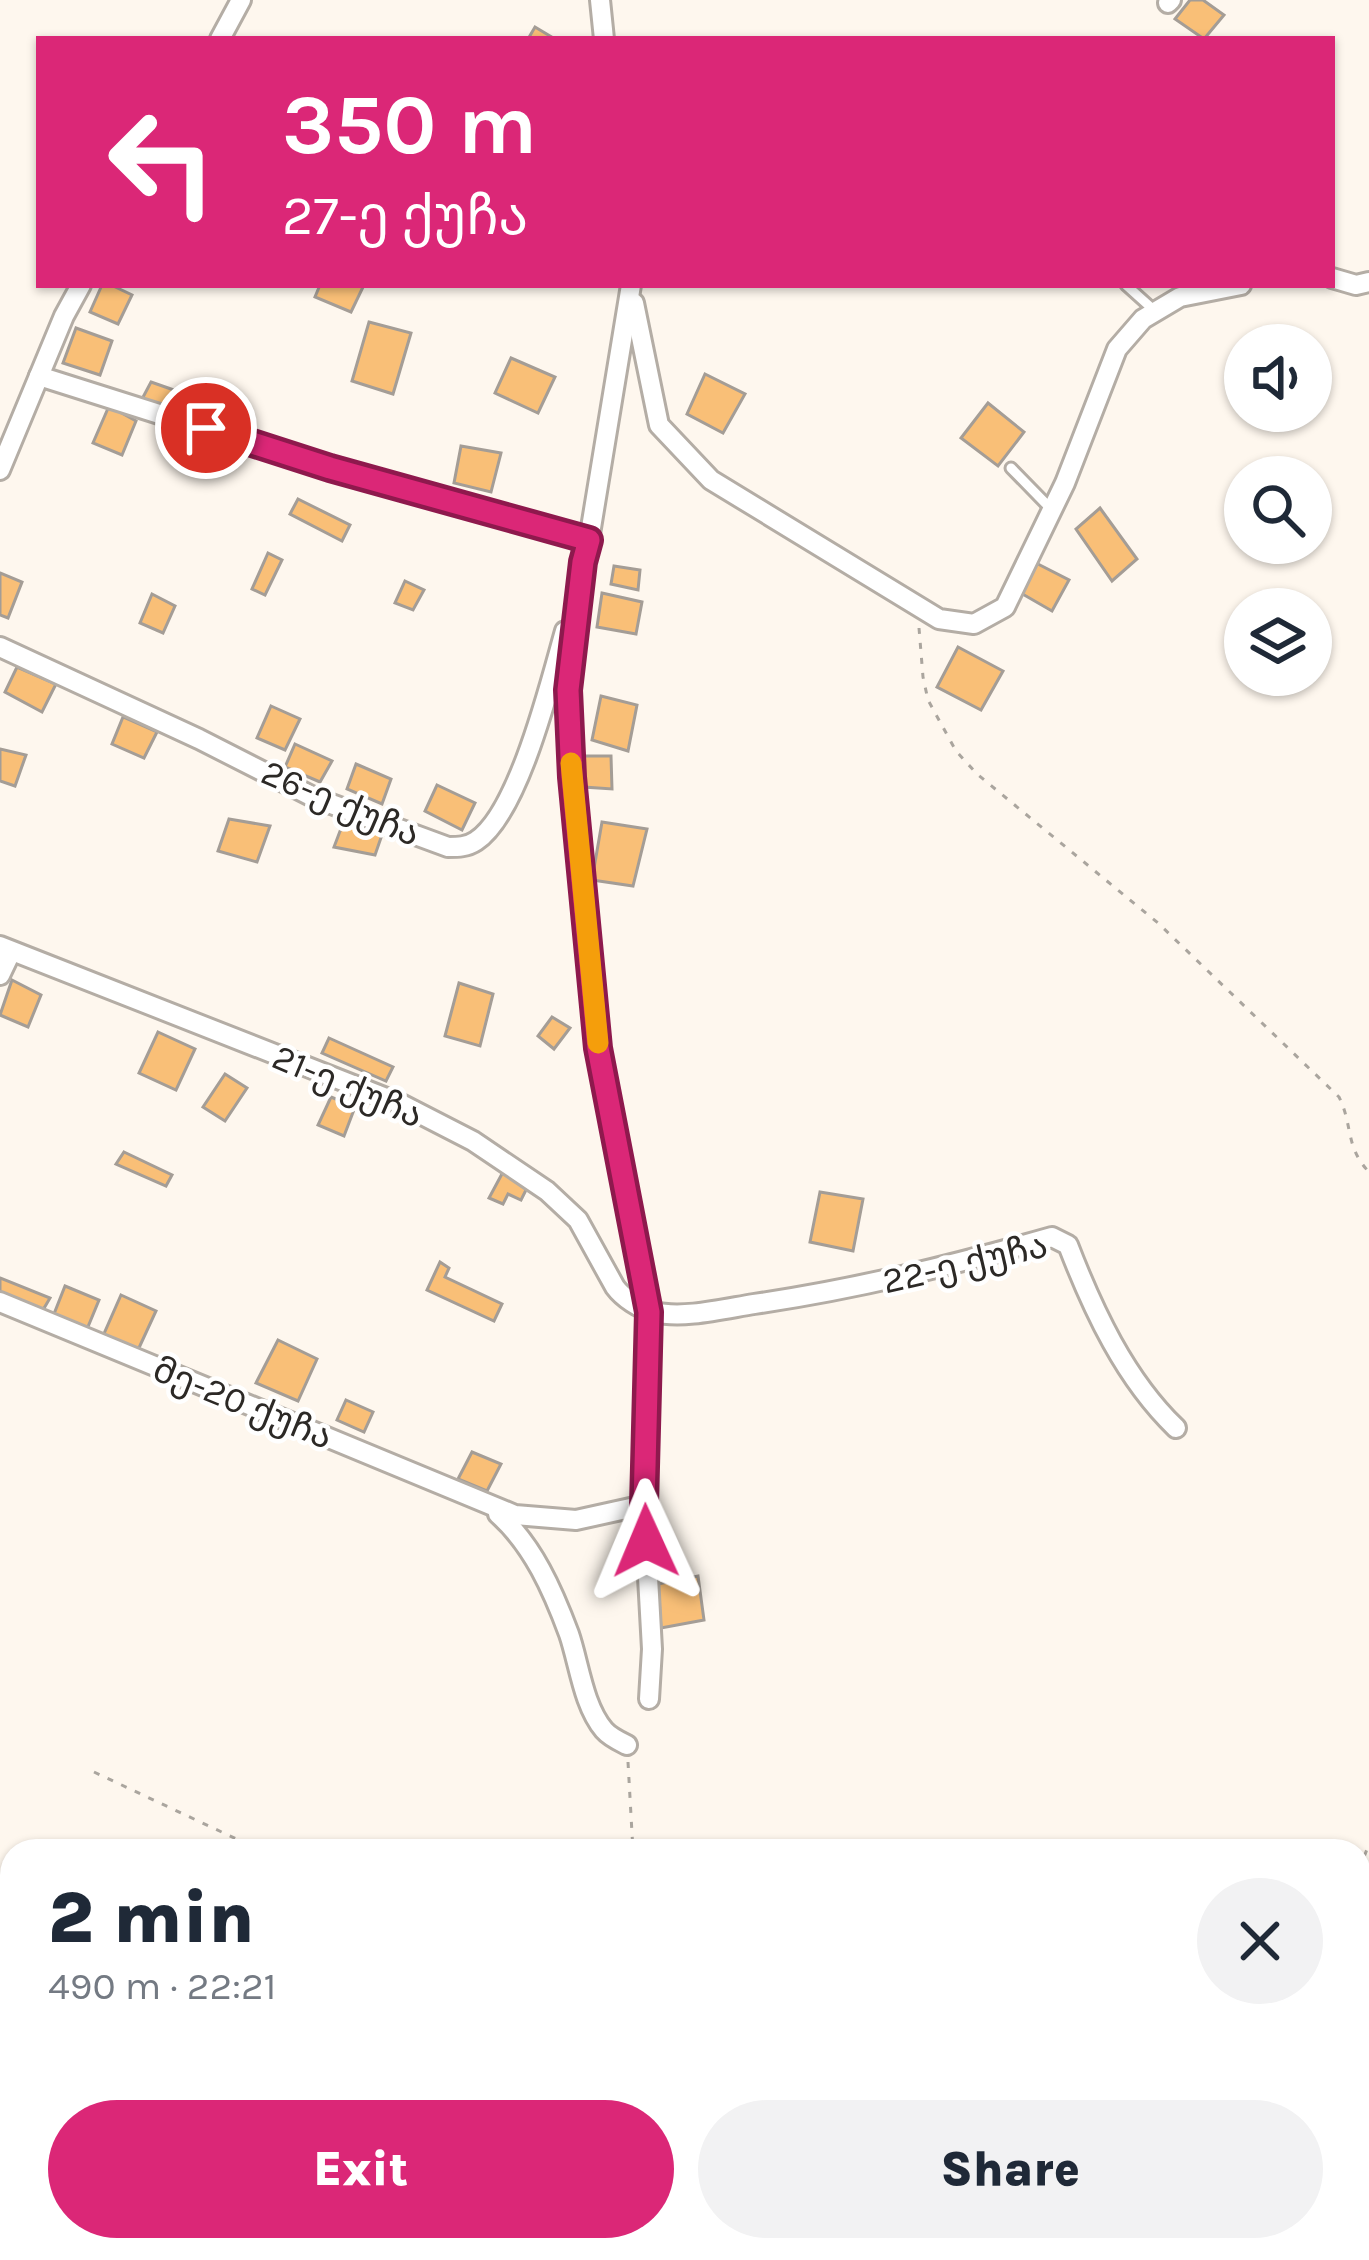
<!DOCTYPE html>
<meta charset="utf-8">
<style>
body{margin:0;font-family:Karla,"Noto Sans Georgian",sans-serif;background:#f2f2f3;color:#1f2937;height:100vh;display:flex;flex-direction:column;font-size:45px;white-space:nowrap}
*{box-sizing:border-box;margin:0}
p{font-size:39px;color:#747a83}
.icon{flex:none;width:66px;height:66px;fill:none;stroke:currentColor;stroke-width:2;stroke-linecap:round;stroke-linejoin:round}
.map{position:relative;flex:1;overflow:hidden}
.panel{position:absolute;left:0px;top:1839px;width:1371px;height:423px;display:flex;flex-direction:column;background:#fff;border-radius:36px 36px 0 0;box-shadow:0 3px 9px #0004}
.panel>*{flex:none}
.top-card{position:absolute;left:36px;top:36px;width:1299px;height:252px;border-radius:0px;box-shadow:0 3px 9px #0004;background:#db2777;color:#fff;overflow:hidden}
.controls{position:absolute;left:1224px;top:324px;display:grid;gap:24px}
.controls a{display:grid;place-items:center;width:108px;height:108px;border-radius:50%;background:#fff;box-shadow:0 3px 9px #0004;font-size:60px}
.pin{position:absolute;display:grid;place-items:center;width:102px;height:102px;color:#fff;margin:-51px;border:6px solid #fff;border-radius:50%;box-shadow:0 3px 12px #0007}
.me{position:absolute;width:132px;margin:-66px;rotate:359deg;stroke-linejoin:round;filter:drop-shadow(0 0 9px #0008)}
.turn{display:flex;align-items:center;gap:42px;height:252px;padding:0 48px;font-size:54px}
.turn .icon{width:156px;height:156px;stroke-width:2.5}
.turn b{display:block;font-size:84px;line-height:102px}
.round{display:grid;place-items:center;flex:none;width:126px;height:126px;border-radius:63px;background:#f2f2f3}
.overview{display:flex;align-items:center;justify-content:space-between;height:204px;padding:0 48px}
h1{font-size:72px;font-weight:800;line-height:90px}
.cta{display:flex;gap:24px;margin-top:auto;padding:24px 48px}
.cta a{flex:1;height:138px;border-radius:72px;background:#db2777;color:#fff;font-size:48px;font-weight:800;line-height:138px;text-align:center}
.cta a+a{background:#f2f2f3;color:#1f2937}
.map>svg:first-child{display:block}
.water{fill:#39bec6;stroke:#359196;stroke-width:3}
.building{fill:#f9bf77;stroke:#a49d96;stroke-width:3}
.lines{fill:none;stroke-linecap:round;stroke-linejoin:round}
.lane-casing{stroke:#b4ada5;stroke-width:15}
.street-casing{stroke:#b4ada5;stroke-width:24}
.path{stroke:#aaa59e;stroke-width:3;stroke-dasharray:6 9;stroke-linecap:butt}
.lane{stroke:#fff;stroke-width:9}
.street{stroke:#fff;stroke-width:18}
.route-casing{stroke:#8e194d;stroke-width:30}
.route{stroke:#db2777;stroke-width:21}
.slow{stroke:#f59e0b;stroke-width:21}
.labels{text-anchor:middle;dominant-baseline:central;stroke-width:9;stroke-linejoin:round;paint-order:stroke}
.street-label{font-size:36px;fill:#2c2926;stroke:#fff}
</style>
<div class="map">
<svg width="1369" height="2260" viewBox="0 0 1369 2260">
<rect width="100%" height="100%" fill="#fef7ee"/>
<!-- water -->
<polygon class="water" points="1369,1936 1369,2260 1298,2260 1298,2250 1359,2250 1359,1960"/>
<!-- building -->
<g class="building">
<polygon points="1190,0 1203,0 1224,15 1204,39 1175,19"/>
<polygon points="535,27 555,39 528,39"/>
<polygon points="102,285 111,285 132,295 118,324 90,312"/>
<polygon points="320,285 364,285 351,312 315,297"/>
<polygon points="369,322 411,333 393,394 352,381"/>
<polygon points="76,328 112,341 100,375 63,363"/>
<polygon points="511,358 555,377 538,413 495,393"/>
<polygon points="705,374 745,394 723,433 687,414"/>
<polygon points="151,382 211,403 203,423 141,401"/>
<polygon points="988,403 1024,432 998,466 961,438"/>
<polygon points="109,406 136,421 122,455 93,443"/>
<polygon points="461,446 501,453 491,492 454,483"/>
<polygon points="298,499 350,525 342,541 290,514"/>
<polygon points="1100,508 1137,559 1112,581 1076,529"/>
<polygon points="268,553 282,560 265,595 252,589"/>
<polygon points="1034,562 1069,580 1052,611 1019,592"/>
<polygon points="614,566 640,570 638,590 611,584"/>
<polygon points="0,573 22,582 8,618 0,615"/>
<polygon points="405,581 424,590 413,610 395,603"/>
<polygon points="602,593 642,602 636,634 597,627"/>
<polygon points="152,594 175,606 163,633 140,623"/>
<polygon points="958,647 1003,671 981,710 937,687"/>
<polygon points="17,667 56,684 42,712 5,692"/>
<polygon points="601,696 637,705 628,751 592,740"/>
<polygon points="271,706 300,719 285,750 257,738"/>
<polygon points="123,717 157,732 144,758 112,744"/>
<polygon points="295,744 332,761 320,782 285,767"/>
<polygon points="0,749 26,755 15,786 0,781"/>
<polygon points="584,756 611,756 612,789 584,787"/>
<polygon points="356,764 391,779 382,804 347,789"/>
<polygon points="437,785 475,803 462,830 425,811"/>
<polygon points="345,818 384,829 375,855 334,847"/>
<polygon points="229,819 270,826 257,862 218,851"/>
<polygon points="602,822 647,829 633,886 592,880"/>
<polygon points="12,980 41,995 28,1027 0,1015"/>
<polygon points="459,983 493,994 480,1046 445,1036"/>
<polygon points="552,1017 570,1028 554,1049 538,1036"/>
<polygon points="158,1032 195,1049 176,1090 139,1073"/>
<polygon points="329,1038 393,1067 386,1081 322,1053"/>
<polygon points="225,1074 247,1088 225,1121 203,1107"/>
<polygon points="331,1097 355,1107 344,1136 318,1125"/>
<polygon points="124,1152 172,1175 166,1186 116,1164"/>
<polygon points="503,1172 527,1188 521,1200 508,1194 503,1204 489,1198"/>
<polygon points="820,1192 863,1199 853,1251 810,1242"/>
<polygon points="440,1262 449,1268 445,1277 502,1304 494,1321 427,1290"/>
<polygon points="0,1278 50,1298 40,1315 0,1298"/>
<polygon points="65,1286 99,1300 85,1334 52,1319"/>
<polygon points="121,1295 156,1311 138,1350 103,1336"/>
<polygon points="278,1340 317,1359 298,1401 256,1383"/>
<polygon points="346,1400 373,1412 364,1432 337,1420"/>
<polygon points="472,1452 501,1464 487,1491 458,1479"/>
<polygon points="698,1576 704,1620 661,1628 658,1584"/>
</g>
<g class="lines">
<!-- lane casing -->
<g class="lane-casing">
<g id="lane">
<polyline points="1126,285 1156,312"/>
<polyline points="1011,468 1052,510"/>
</g>
</g>
<!-- street casing -->
<g class="street-casing">
<g id="street">
<polyline points="600,0 604,39"/>
<polyline points="1168,3 1171,0"/>
<polyline points="220,39 241,0"/>
<polyline points="1332,278 1356,285 1369,282"/>
<polyline points="631,285 589,540 583,562 568,690 572,777 599,1048 649,1312 644,1505 652,1649 649,1699"/>
<polyline points="634,303 659,425 711,480 939,619 974,624 1005,607 1065,483 1117,349 1143,319 1180,297 1241,285"/>
<polyline points="39,376 330,468 589,540"/>
<polyline points="0,470 64,316 81,285"/>
<path d="M 0,647 L 199,739 L 315,798 L 448,847 C 458,847 467,847 476,841 C 519,813 551,680 565,631"/>
<path d="M 0,946 L 399,1103 L 473,1141 L 547,1191 L 578,1220 L 615,1287 C 623,1298 640,1309 653,1312 C 684,1319 723,1309 754,1304 C 857,1289 953,1265 1052,1237 L 1068,1245 C 1093,1310 1125,1379 1176,1428"/>
<polyline points="0,975 11,952"/>
<polyline points="0,1302 515,1515 576,1520 644,1505"/>
<path d="M 498,1514 C 533,1545 553,1591 569,1634 C 579,1663 583,1705 604,1730 C 610,1737 619,1741 627,1745"/>
</g>
</g>
<!-- path -->
<g class="path">
<path d="M 919,628 L 923,677 L 928,700 L 956,751 L 977,774 L 1158,923 L 1339,1097 C 1353,1125 1345,1147 1369,1172"/>
<polyline points="628,1762 633,1851"/>
<polyline points="94,1772 262,1851"/>
<polyline points="1359,1870 1369,1844"/>
<polyline points="0,2157 12,2163"/>
<polyline points="205,2250 227,2260"/>
<polyline points="684,2250 685,2260"/>
<polyline points="811,2250 813,2260"/>
<polyline points="1266,2250 1267,2260"/>
</g>
<!-- lane -->
<use href="#lane" class="lane"/>
<!-- street -->
<use href="#street" class="street"/>
</g>
<g class="lines">
<!-- route casing -->
<g class="route-casing">
<polyline id="route" points="206,428 330,468 589,540 583,562 568,690 572,777 598,1048 649,1312 644,1505 646,1541"/>
</g>
<!-- route -->
<use href="#route" class="route"/>
<!-- slow -->
<polyline class="slow" points="571,763 598,1043"/>
</g>
<g class="labels">
<!-- street labels -->
<g class="street-label">
<text transform="translate(341 803) rotate(23)">26-ე ქუჩა</text>
<text transform="translate(348 1086) rotate(23)">21-ე ქუჩა</text>
<text transform="translate(965 1263) rotate(-13)">22-ე ქუჩა</text>
<text transform="translate(243 1403) rotate(22)">მე-20 ქუჩა</text>
</g>
</g>
</svg>
<div class="controls">
<a><svg class="icon" aria-label="sound" viewBox="0 0 24 24"><path d="M4 9h4l5-4v14l-5-4H4zM17 9q2 3 0 6"/></svg></a>
<a><svg class="icon" aria-label="search" viewBox="0 0 24 24"><circle cx="10" cy="10" r="6"/><path d="M15 15l6 6"/></svg></a>
<a><svg class="icon" aria-label="layers" viewBox="0 0 24 24"><path d="M12 4l9 5-9 5-9-5zM3 14l9 5 9-5"/></svg></a>
</div>
<div class="pin" style="left:206px;top:428px;background:#d93025"><svg class="icon" aria-label="arrive" viewBox="0 0 24 24"><path d="M6 21V4h12l-3 4 3 4H6"/></svg></div>
<svg class="me" style="left:646px;top:1541px" viewBox="-20 -20 40 40"><path d="M0-17L14 15 0 8-14 15z" fill="#db2777" stroke="#fff" stroke-width="4"/></svg>
<div class="top-card">
<div class="turn"><svg class="icon" aria-label="left" viewBox="0 0 24 24"><path d="M17 20v-9H6M10 6l-5 5 5 5"/></svg><div><b>350 m</b>27-ე ქუჩა</div></div>
</div>
<section class="panel">
<div class="overview"><div><h1>2 min</h1><p>490 m · 22:21</p></div><a class="round"><svg class="icon" aria-label="close" viewBox="0 0 24 24"><path d="M6 6l12 12M18 6L6 18"/></svg></a></div>
<div class="cta"><a>Exit</a><a>Share</a></div>
</section>
</div>
